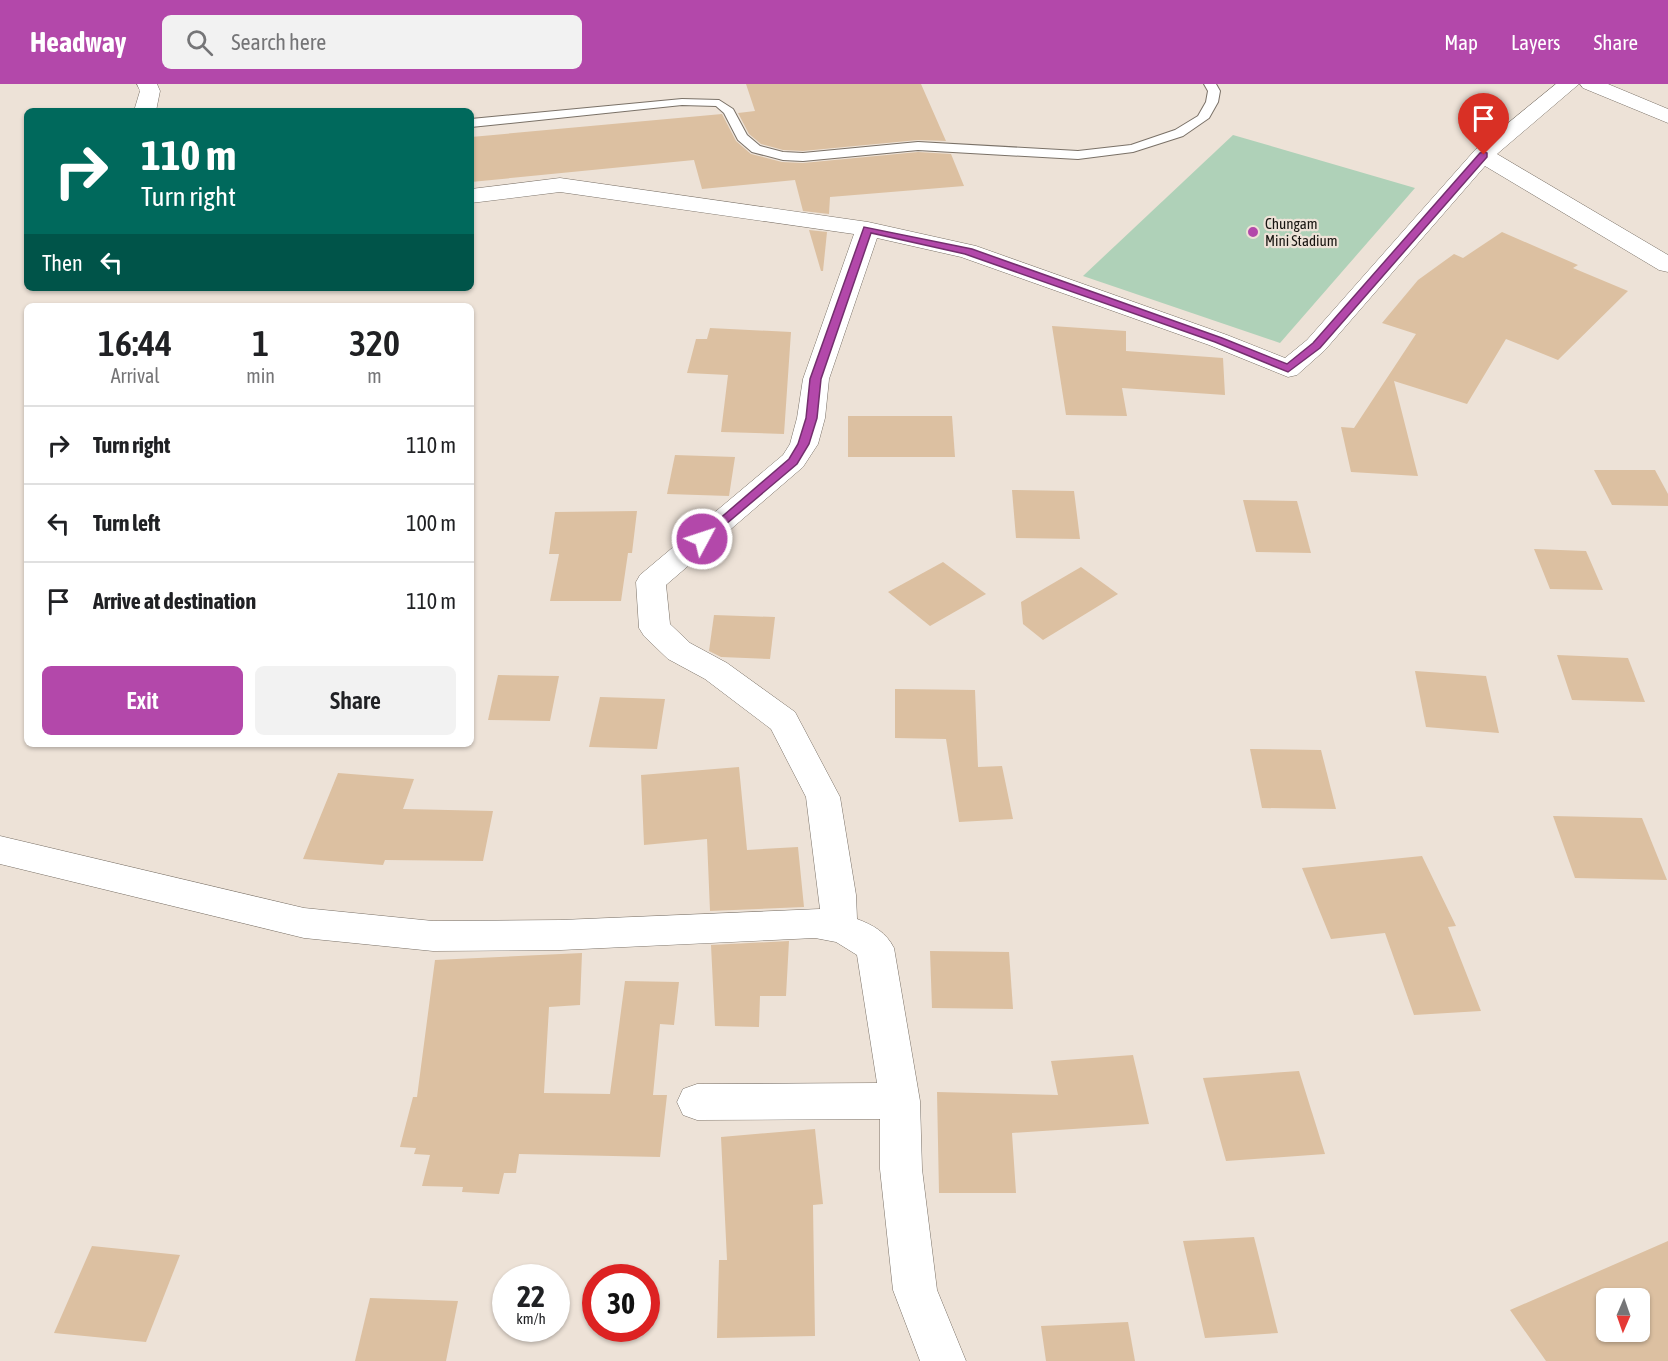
<!DOCTYPE html>
<style>
body{margin:0;font-family:"Asap Condensed",sans-serif;background:#f2f2f2;color:#202124;height:100vh;display:flex;flex-direction:column;font-size:22px;white-space:nowrap}
*{box-sizing:border-box;margin:0}
p{font-size:20px;color:#757577}
.icon{flex:none;width:33px;height:33px;fill:none;stroke:currentColor;stroke-width:2;stroke-linecap:round;stroke-linejoin:round}
.map{position:relative;flex:1;overflow:hidden}
.details{position:absolute;left:24px;top:219px;width:450px;height:444px;display:flex;flex-direction:column;background:#fff;border-radius:9px;box-shadow:0 2px 4px #0004}
.details>*{flex:none}
.banner{position:absolute;left:24px;top:24px;width:450px;height:183px;border-radius:9px;box-shadow:0 2px 4px #0004;background:#00695c;color:#fff;overflow:hidden}
.needle{width:39px;rotate:182deg}
.buttons{position:absolute;left:1596px;top:1204px;display:grid;gap:12px}
.buttons a{display:grid;place-items:center;width:54px;height:54px;border-radius:9px;background:#fff;box-shadow:0 2px 4px #0004;font-size:30px}
.speed{position:absolute;left:492px;top:1180px;display:flex;gap:12px;font-size:30px;font-weight:700;text-align:center}
.speed>*{display:grid;place-content:center;width:78px;height:78px;border-radius:50%;background:#fff;box-shadow:0 2px 4px #0004;line-height:1}
.speed small{font-size:15px;font-weight:400}
.speed .limit{border:9px solid #d22;background:#fff;color:#111}
.pin{position:absolute;display:grid;place-items:center;width:51px;height:51px;color:#fff;margin:-62px -26px;border-radius:50% 50% 50% 0;rotate:-45deg;box-shadow:0 0 6px #0007}
.pin .icon{rotate:45deg}
.me{position:absolute;width:66px;margin:-33px;rotate:50deg;stroke-linejoin:round;filter:drop-shadow(0 0 4px #0008)}
.turn{display:flex;align-items:center;gap:21px;height:126px;padding:0 18px;font-size:27px}
.turn .icon{width:78px;height:78px;stroke-width:2.5}
.turn b{display:block;font-size:42px;line-height:51px}
.then{display:flex;align-items:center;height:57px;padding:0 18px;background:#0003;gap:12px;font-size:22px}
.eta{display:flex;justify-content:space-evenly;align-items:center;height:102px;text-align:center}
.eta b{font-size:36px;font-weight:600;line-height:42px}
.button{display:flex;gap:12px;margin-top:auto;padding:12px 18px}
.button a{flex:1;height:69px;border-radius:9px;background:#b348aa;color:#fff;font-size:24px;font-weight:600;line-height:69px;text-align:center}
.button a+a{background:#f2f2f2;color:#202124}
ul{padding:0;list-style:none}
li{display:flex;align-items:center;gap:18px;height:78px;padding:0 18px;border-top:2px solid #e0e0e0}
li div{flex:1}
li b{display:block;font-size:22px}
li em{font-style:normal}
header{display:flex;align-items:center;gap:36px;box-sizing:border-box;height:84px;padding:0 30px;background:#b348aa;color:#fff}
header strong{font-size:28px}
nav{display:flex;gap:33px;margin-inline-start:auto;font-size:21px}
.search{width:420px;height:54px;background:#f2f2f2;display:flex;align-items:center;gap:15px;box-sizing:border-box;padding:0 21px;border-radius:9px;color:#757577;font-size:22px}
.map>svg:first-child{display:block}
.green{fill:#afd1b8}
.building{fill:#dcc0a1;fill-rule:evenodd}
.lines{fill:none;stroke-linecap:round;stroke-linejoin:round}
.lane-casing{stroke:#7a7167;stroke-width:2}
.street-casing{stroke:#7a7167;stroke-width:1}
.lane{fill:#fff;fill-rule:evenodd}
.street{fill:#fff;fill-rule:evenodd}
.route{fill:#b348aa;stroke:#742f6e;stroke-width:1.5}
.poi-dot{fill:#b348aa;stroke:#ede2d7;stroke-width:2}
.labels{text-anchor:middle;dominant-baseline:central;stroke-width:4.5;stroke-linejoin:round;paint-order:stroke}
.far-poi-label{font-size:15px;fill:#181511;stroke:#ede2d7;text-anchor:start}
</style>
<header>
<strong>Headway</strong>
<div class="search"><svg class="icon" aria-label="search" viewBox="0 0 24 24"><circle cx="10" cy="10" r="6"/><path d="M15 15l6 6"/></svg>Search here</div>
<nav><a>Map</a><a>Layers</a><a>Share</a></nav>
</header>
<div class="map">
<svg width="1668" height="1277" viewBox="0 0 1668 1277">
<rect width="100%" height="100%" fill="#ede2d7"/>
<!-- green -->
<polygon class="green" points="1233,51 1415,104 1280,259 1083,192"/>
<!-- building -->
<g class="building">
<polygon points="746,0 921,0 946,57 918,56 803,67 783,66 761,60 749,50 738,29 755,27"/>
<polygon points="722,30 736,57 751,70 782,78 803,79 918,68 951,70 964,102 830,113 829,130 803,127 795,96 702,105 694,76 471,98 471,53"/>
<polygon points="809,146 827,148 823,187 821,187"/>
<polygon points="1502,148 1578,181 1573,184 1628,207 1558,276 1506,255 1467,320 1394,297 1418,392 1351,388 1341,343 1354,344 1416,250 1382,239 1418,196 1454,170 1463,174"/>
<polygon points="1052,242 1126,247 1126,267 1223,274 1225,311 1122,304 1127,332 1066,331"/>
<polygon points="710,244 791,248 784,350 721,348 728,291 687,289 696,255 707,255"/>
<polygon points="848,332 952,332 955,373 848,373"/>
<polygon points="675,371 735,373 729,412 667,410"/>
<polygon points="1594,386 1655,386 1668,410 1668,422 1612,421"/>
<polygon points="1012,406 1074,407 1080,455 1016,454"/>
<polygon points="1243,416 1297,417 1311,469 1256,468"/>
<polygon points="637,427 632,469 628,469 621,517 550,517 559,470 549,470 555,428"/>
<polygon points="1534,465 1586,467 1603,506 1550,505"/>
<polygon points="943,478 986,510 930,542 888,508"/>
<polygon points="1081,483 1118,510 1043,556 1023,540 1021,518"/>
<polygon points="714,531 775,533 770,575 721,573 709,567"/>
<polygon points="1557,571 1628,574 1645,618 1572,616"/>
<polygon points="1415,587 1486,592 1499,649 1426,643"/>
<polygon points="498,591 559,592 550,637 488,636"/>
<polygon points="895,605 975,606 978,683 1002,682 1013,735 959,738 946,655 895,654"/>
<polygon points="600,613 665,615 657,665 589,663"/>
<polygon points="1250,665 1321,666 1336,725 1262,724"/>
<polygon points="739,683 747,766 798,763 804,823 710,827 707,755 644,761 641,691"/>
<polygon points="338,689 414,695 403,725 493,727 483,777 385,776 383,781 303,775"/>
<polygon points="1553,732 1642,734 1667,796 1575,794"/>
<polygon points="1422,772 1456,842 1448,843 1481,927 1414,931 1385,849 1331,855 1302,784"/>
<polygon points="789,857 786,912 760,912 759,943 715,942 711,861"/>
<polygon points="930,867 1009,868 1013,925 932,924"/>
<polygon points="582,869 580,921 549,923 544,1009 610,1010 625,897 679,898 674,941 660,940 653,1011 667,1011 660,1073 519,1070 516,1089 504,1089 499,1110 462,1108 463,1103 422,1102 430,1071 414,1070 416,1064 400,1063 413,1013 417,1013 435,876"/>
<polygon points="1133,971 1149,1040 1012,1049 1016,1109 939,1109 937,1008 1058,1011 1051,977"/>
<polygon points="1299,987 1325,1070 1226,1077 1203,994"/>
<polygon points="815,1045 823,1120 813,1121 815,1252 717,1254 719,1176 727,1176 721,1053"/>
<polygon points="1254,1153 1278,1249 1205,1254 1183,1157"/>
<path d="M 1668,1157 L 1668,1277 L 1546,1277 L 1510,1226 ZM 1606,1215 L 1640,1215 L 1640,1248 L 1606,1248 Z"/>
<polygon points="92,1162 180,1171 146,1258 54,1249"/>
<polygon points="370,1214 458,1217 446,1277 355,1277"/>
<polygon points="1128,1238 1135,1277 1046,1277 1041,1242"/>
</g>
<g class="lines">
<!-- lane casing -->
<g class="lane-casing">
<polygon id="lane" points="1204,0 1216,0 1220,7 1218,18 1209,34 1183,52 1133,68 1078,75 918,66 803,77 783,76 752,68 738,56 724,29 716,22 682,21 471,43 471,35 682,15 719,16 733,25 747,51 760,62 783,68 803,69 918,58 1078,67 1131,61 1175,46 1198,32 1206,18 1208,7"/>
</g>
<!-- street casing -->
<g class="street-casing">
<g id="street">
<polygon points="137,0 157,0 160,7 156,27 134,27 140,7"/>
<path d="M 1556,0 L 1579,0 L 1497,70 L 1668,171 L 1668,188 L 1659,186 L 1485,82 L 1325,266 L 1297,291 L 1288,293 L 1209,261 L 961,173 L 877,154 L 829,295 L 825,334 L 818,360 L 803,383 L 666,501 L 670,540 L 690,559 L 727,579 L 795,628 L 840,713 L 856,811 L 857,835 C 873,841 886,848 894,864 L 920,1017 L 922,1085 L 937,1206 L 966,1277 L 920,1277 L 893,1206 L 880,1085 L 880,1035 L 697,1036 L 683,1031 L 677,1018 L 683,1005 L 697,1000 L 877,999 L 857,871 L 836,858 L 815,854 L 561,866 L 433,867 L 304,854 L 0,780 L 0,752 L 304,824 L 433,837 L 561,836 L 820,825 L 806,713 L 771,645 L 705,595 L 668,575 L 644,552 L 639,544 L 636,498 L 640,491 L 783,371 L 790,360 L 797,334 L 803,295 L 854,150 L 560,108 L 471,119 L 471,105 L 560,94 L 868,138 L 976,162 L 1227,251 L 1285,274 L 1307,256 L 1475,66 Z"/>
<polygon points="1580,0 1608,0 1668,25 1668,39 1583,4"/>
</g>
</g>
<!-- lane -->
<use href="#lane" class="lane"/>
<!-- street -->
<use href="#street" class="street"/>
</g>
<!-- route -->
<polygon class="route" points="1484,68 1487,69 1487,73 1320,264 1288,288 1215,258 965,170 871,149 821,295 817,334 809,360 797,380 706,457 697,457 696,455 789,375 798,360 806,334 810,295 864,143 972,165 1222,254 1287,280 1313,259 1480,69"/>
<!-- markers -->
<circle class="poi-dot" cx="1253" cy="148" r="6"/>
<g class="labels">
<!-- far-poi labels -->
<g class="far-poi-label">
<text x="1265" y="139">Chungam<tspan x="1265" dy="17">Mini Stadium</tspan></text>
</g>
</g>
</svg>
<div class="buttons">
<a><svg class="needle" viewBox="-14 -14 28 28"><path d="M0-13l5 13h-10z" fill="#e53935"/><path d="M0 13l5-13h-10z" fill="#757577"/></svg></a>
</div>
<div class="speed"><div>22<small>km/h</small></div><div class="limit">30</div></div>
<div class="pin" style="left:1484px;top:71px;background:#d93025"><svg class="icon" aria-label="arrive" viewBox="0 0 24 24"><path d="M6 21V4h12l-3 4 3 4H6"/></svg></div>
<svg class="me" style="left:702px;top:455px" viewBox="-20 -20 40 40"><circle r="17" fill="#b348aa" stroke="#fff" stroke-width="3"/><path d="M0-11L8 9 0 5-8 9z" fill="#fff"/></svg>
<div class="banner">
<div class="turn"><svg class="icon" aria-label="right" viewBox="0 0 24 24"><path d="M7 20v-9h11M14 6l5 5-5 5"/></svg><div><b>110 m</b>Turn right</div></div>
<div class="then">Then<svg class="icon" aria-label="left" viewBox="0 0 24 24"><path d="M17 20v-9H6M10 6l-5 5 5 5"/></svg></div>
</div>
<section class="details">
<div class="eta">
<div><b>16:44</b><p>Arrival</p></div>
<div><b>1</b><p>min</p></div>
<div><b>320</b><p>m</p></div>
</div>
<ul>
<li><svg class="icon" aria-label="right" viewBox="0 0 24 24"><path d="M7 20v-9h11M14 6l5 5-5 5"/></svg><div><b>Turn right</b></div><em>110 m</em></li>
<li><svg class="icon" aria-label="left" viewBox="0 0 24 24"><path d="M17 20v-9H6M10 6l-5 5 5 5"/></svg><div><b>Turn left</b></div><em>100 m</em></li>
<li><svg class="icon" aria-label="arrive" viewBox="0 0 24 24"><path d="M6 21V4h12l-3 4 3 4H6"/></svg><div><b>Arrive at destination</b></div><em>110 m</em></li>
</ul>
<div class="button"><a>Exit</a><a>Share</a></div>
</section>
</div>
